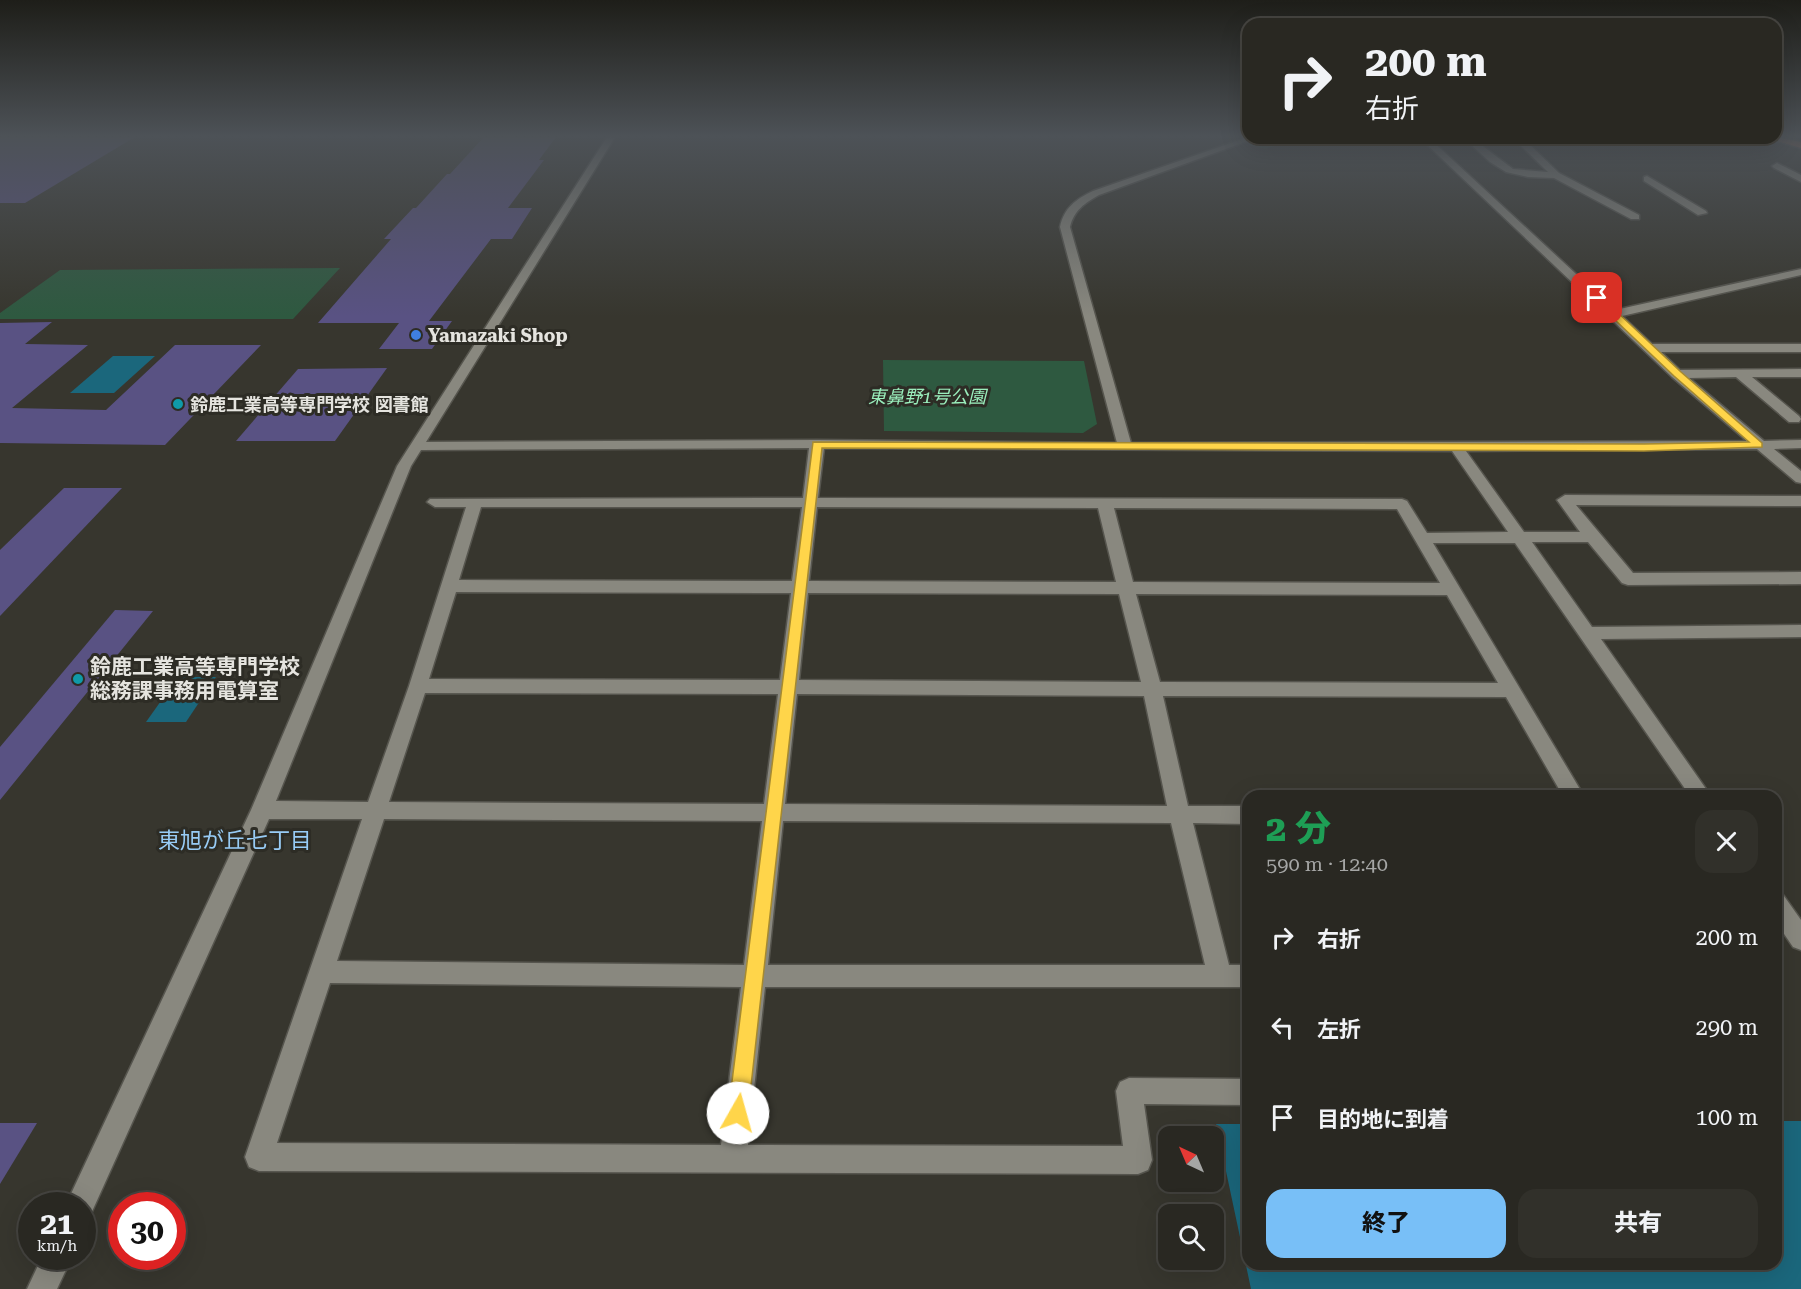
<!DOCTYPE html>
<html lang="ja">
<meta charset="utf-8">
<style>
body{margin:0;font-family:"Roboto Serif","Noto Sans JP",serif;background:#31302a;color:#f1f3f6;height:100vh;display:flex;flex-direction:column;font-size:22px;white-space:nowrap}
*{box-sizing:border-box;margin:0}
p{font-size:20px;color:#a5a6a5}
.icon{flex:none;width:33px;height:33px;fill:none;stroke:currentColor;stroke-width:2;stroke-linecap:round;stroke-linejoin:round}
.map{position:relative;flex:1;overflow:hidden}
.drawer{position:absolute;left:1242px;top:790px;width:540px;height:480px;display:flex;flex-direction:column;background:#292822;border-radius:18px;box-shadow:0 6px 24px #0002,0 0 0 2px #454440}
.drawer>*{flex:none}
.guide{position:absolute;left:1242px;top:18px;width:540px;height:126px;border-radius:18px;box-shadow:0 6px 24px #0002,0 0 0 2px #454440;background:#292822;color:#f1f3f6;overflow:hidden}
.needle{width:39px;rotate:316deg}
.tools{position:absolute;left:1158px;top:1126px;display:grid;gap:12px}
.tools a{display:grid;place-items:center;width:66px;height:66px;border-radius:12px;background:#292822;box-shadow:0 6px 24px #0002,0 0 0 2px #454440;font-size:30px}
.speed{position:absolute;left:18px;top:1192px;display:flex;gap:12px;font-size:30px;font-weight:700;text-align:center}
.speed>*{display:grid;place-content:center;width:78px;height:78px;border-radius:50%;background:#292822;box-shadow:0 6px 24px #0002,0 0 0 2px #454440;line-height:1}
.speed small{font-size:15px;font-weight:400}
.speed .limit{border:9px solid #d22;background:#fff;color:#111}
.pin{position:absolute;display:grid;place-items:center;width:51px;height:51px;color:#fff;margin:-26px;border-radius:12px;box-shadow:0 3px 9px #0006}
.me{position:absolute;width:66px;margin:-33px;rotate:7deg;stroke-linejoin:round;filter:drop-shadow(0 0 4px #0008)}
.turn{display:flex;align-items:center;gap:21px;height:126px;padding:0 24px;font-size:27px}
.turn .icon{width:78px;height:78px;stroke-width:2.5}
.turn b{display:block;font-size:42px;line-height:51px}
.round{display:grid;place-items:center;flex:none;width:63px;height:63px;border-radius:18px;background:#31302a}
.overview{display:flex;align-items:center;justify-content:space-between;height:102px;padding:0 24px}
h1{font-size:36px;font-weight:800;line-height:45px;color:#1e9e55}
.primary-button{display:flex;gap:12px;margin-top:auto;padding:12px 24px}
.primary-button a{flex:1;height:69px;border-radius:18px;background:#78bff7;color:#111;font-size:24px;font-weight:800;line-height:69px;text-align:center}
.primary-button a+a{background:#31302a;color:#f1f3f6}
ul{padding:0;list-style:none}
li{display:flex;align-items:center;gap:18px;height:90px;padding:0 24px}
li div{flex:1}
li b{display:block;font-size:22px}
li em{font-style:normal}
.map>svg:first-child{display:block}
.green{fill:#2e5940}
.water{fill:#1b677c}
.building{fill:#595283}
.lines{fill:none;stroke-linecap:round;stroke-linejoin:round}
.minor-casing{stroke:#56554e;stroke-width:3}
.highway-casing{stroke:#56554e;stroke-width:3}
.minor{fill:#89887f;fill-rule:evenodd}
.highway{fill:#dc744d;fill-rule:evenodd}
.route{fill:#ffd54a;stroke:#a68a30;stroke-width:1.5}
.shop-dot{fill:#3f7fe0;stroke:#2d2c25;stroke-width:2}
.culture-dot{fill:#0f9aa8;stroke:#2d2c25;stroke-width:2}
.labels{text-anchor:middle;dominant-baseline:central;stroke-width:6;stroke-linejoin:round;paint-order:stroke}
.far-poi-label{font-size:18px;font-weight:bold;fill:#e5e4df;stroke:#2d2c25;text-anchor:start}
.far-park-label{font-size:18px;font-style:italic;fill:#9aeebc;stroke:#2d2c25}
.poi-label{font-size:21px;font-weight:bold;fill:#e5e4df;stroke:#2d2c25;text-anchor:start}
.neighbourhood-label{font-size:22px;fill:#98ccf6;stroke:#2d2c25}
</style>
<div class="map">
<svg width="1801" height="1289" viewBox="0 0 1801 1289">
<rect width="100%" height="100%" fill="#37362e"/>
<!-- green -->
<g class="green">
<polygon points="1264,138 1407,138 1411,140 1285,143 1265,149 1248,144"/>
<polygon points="340,268 293,319 0,319 0,313 60,270"/>
<polygon points="883,360 1084,361 1097,424 1083,433 884,431"/>
</g>
<!-- water -->
<g class="water">
<polygon points="113,356 155,356 114,393 70,393"/>
<polygon points="178,677 216,677 186,722 146,722"/>
<polygon points="1776,1121 1801,1121 1801,1289 1251,1289 1216,1124 1248,1124 1248,1264 1776,1264"/>
</g>
<!-- building -->
<g class="building">
<polygon points="0,137 135,137 25,203 0,203"/>
<polygon points="484,137 556,137 539,160 544,160 508,208 532,208 512,239 491,239 429,321 452,321 432,349 379,349 399,323 318,323 391,239 384,239 413,208 416,208 447,174 450,174"/>
<polygon points="52,322 25,344 88,345 12,408 106,410 175,345 261,345 165,445 0,443 0,323"/>
<polygon points="387,368 335,441 236,441 298,369"/>
<polygon points="64,488 122,488 0,616 0,550"/>
<polygon points="115,610 153,611 0,800 0,747"/>
<polygon points="0,1123 37,1123 0,1184"/>
</g>
<g class="lines">
<!-- minor casing -->
<g class="minor-casing">
<g id="minor">
<path d="M 607,137 L 615,137 L 426,442 L 817,440 L 1117,443 L 1060,227 C 1064,208 1076,199 1093,191 L 1248,137 L 1256,138 L 1099,195 C 1085,203 1074,210 1070,227 L 1131,443 L 1747,441 L 1672,377 L 1420,138 L 1429,138 L 1615,310 L 1801,269 L 1801,275 L 1622,316 L 1652,344 L 1801,344 L 1801,352 L 1661,352 L 1680,370 L 1801,369 L 1801,377 L 1752,377 L 1799,416 L 1801,419 L 1799,422 L 1789,422 L 1736,377 L 1689,378 L 1764,441 L 1801,440 L 1801,448 L 1774,449 L 1801,471 L 1801,483 L 1796,482 L 1757,449 L 1466,451 L 1524,532 L 1580,532 L 1557,500 L 1565,495 L 1801,496 L 1801,506 L 1576,505 L 1633,573 L 1801,572 L 1801,584 L 1628,585 L 1622,583 L 1588,542 L 1532,542 L 1592,627 L 1801,625 L 1801,637 L 1601,639 L 1711,796 L 1690,796 L 1515,543 L 1433,543 L 1584,796 L 1563,796 L 1506,697 L 1163,696 L 1188,806 L 1248,806 L 1248,824 L 1193,823 L 1229,965 L 1248,965 L 1248,987 L 765,987 L 748,1145 L 1123,1146 L 1116,1091 L 1120,1082 L 1129,1078 L 1248,1079 L 1248,1105 L 1144,1104 L 1152,1160 L 1148,1170 L 1138,1174 L 259,1171 L 249,1167 L 245,1157 L 362,819 L 269,819 L 90,1216 L 82,1219 L 82,1206 L 66,1206 L 70,1196 L 251,810 L 397,466 ZM 809,448 L 803,498 L 430,499 L 427,502 L 435,507 L 466,507 L 409,686 L 368,802 L 276,801 L 411,466 L 421,450 ZM 824,448 L 1452,451 L 1508,532 L 1427,533 L 1407,501 L 1402,499 L 818,498 ZM 481,507 L 802,507 L 792,581 L 459,580 ZM 817,507 L 1098,508 L 1116,582 L 809,581 ZM 1114,508 L 1397,509 L 1440,583 L 1133,582 ZM 456,592 L 791,593 L 780,680 L 429,679 ZM 808,593 L 1119,594 L 1141,682 L 799,680 ZM 1136,594 L 1447,595 L 1498,683 L 1160,682 ZM 425,693 L 778,694 L 764,804 L 389,802 ZM 797,694 L 1144,696 L 1167,806 L 785,804 ZM 384,819 L 762,821 L 744,965 L 337,961 ZM 783,821 L 1171,823 L 1205,965 L 768,965 ZM 330,983 L 741,987 L 721,1145 L 277,1143 Z"/>
<path d="M 1530,138 L 1603,138 L 1599,142 L 1528,143 L 1559,173 L 1639,215 L 1639,219 L 1631,219 L 1554,178 L 1528,177 L 1506,172 L 1490,162 L 1468,142 L 1472,139 ZM 1480,144 L 1519,144 L 1548,172 L 1513,169 Z"/>
<polygon points="1777,163 1801,175 1801,182 1774,168 1772,166"/>
<polygon points="1647,176 1706,211 1707,213 1698,215 1644,181 1644,177"/>
<polygon points="1776,893 1784,896 1801,920 1801,950 1793,947 1776,922"/>
<polygon points="42,1257 72,1257 57,1289 27,1289"/>
</g>
</g>
<!-- highway casing -->
<g class="highway-casing">
<polygon id="highway" points="1776,137 1801,142 1801,148 1767,138"/>
</g>
<!-- minor -->
<use href="#minor" class="minor"/>
<!-- highway -->
<use href="#highway" class="highway"/>
</g>
<!-- sky -->
<linearGradient id="sky" x2="0" y2="1"><stop stop-color="#1e1e19"/><stop offset="0.43" stop-color="#4d5257"/><stop offset="1" stop-color="#4d5257" stop-opacity="0"/></linearGradient>
<rect width="1801" height="317" fill="url(#sky)"/>
<!-- route -->
<polygon class="route" points="1594,296 1600,296 1681,372 1762,443 1762,447 1644,451 822,448 748,1113 745,1120 738,1123 731,1120 728,1113 813,442 1644,444 1749,442 1674,376 1594,300"/>
<!-- markers -->
<circle class="shop-dot" cx="416" cy="335" r="6"/>
<g class="culture-dot">
<circle cx="178" cy="404" r="6"/>
<circle cx="78" cy="679" r="6"/>
</g>
<g class="labels">
<!-- far-poi labels -->
<g class="far-poi-label">
<text x="428" y="335">Yamazaki Shop</text>
<text x="190" y="404">鈴鹿工業高等専門学校 図書館</text>
</g>
<!-- far-park labels -->
<g class="far-park-label">
<text x="927" y="396">東鼻野1号公園</text>
</g>
<!-- poi labels -->
<g class="poi-label">
<text x="90" y="667">鈴鹿工業高等専門学校<tspan x="90" dy="24">総務課事務用電算室</tspan></text>
</g>
<!-- neighbourhood labels -->
<g class="neighbourhood-label">
<text x="235" y="840">東旭が丘七丁目</text>
</g>
</g>
</svg>
<div class="tools">
<a><svg class="needle" viewBox="-14 -14 28 28"><path d="M0-13l5 13h-10z" fill="#e53935"/><path d="M0 13l5-13h-10z" fill="#a5a6a5"/></svg></a>
<a><svg class="icon" aria-label="search" viewBox="0 0 24 24"><circle cx="10" cy="10" r="6"/><path d="M15 15l6 6"/></svg></a>
</div>
<div class="speed"><div>21<small>km/h</small></div><div class="limit">30</div></div>
<div class="pin" style="left:1597px;top:298px;background:#d93025"><svg class="icon" aria-label="arrive" viewBox="0 0 24 24"><path d="M6 21V4h12l-3 4 3 4H6"/></svg></div>
<svg class="me" style="left:738px;top:1113px" viewBox="-20 -20 40 40"><circle r="19" fill="#fff"/><path d="M0-13L10 11 0 6-10 11z" fill="#ffd54a"/></svg>
<div class="guide">
<div class="turn"><svg class="icon" aria-label="right" viewBox="0 0 24 24"><path d="M7 20v-9h11M14 6l5 5-5 5"/></svg><div><b>200 m</b>右折</div></div>
</div>
<section class="drawer">
<div class="overview"><div><h1>2 分</h1><p>590 m · 12:40</p></div><a class="round"><svg class="icon" aria-label="close" viewBox="0 0 24 24"><path d="M6 6l12 12M18 6L6 18"/></svg></a></div>
<ul>
<li><svg class="icon" aria-label="right" viewBox="0 0 24 24"><path d="M7 20v-9h11M14 6l5 5-5 5"/></svg><div><b>右折</b></div><em>200 m</em></li>
<li><svg class="icon" aria-label="left" viewBox="0 0 24 24"><path d="M17 20v-9H6M10 6l-5 5 5 5"/></svg><div><b>左折</b></div><em>290 m</em></li>
<li><svg class="icon" aria-label="arrive" viewBox="0 0 24 24"><path d="M6 21V4h12l-3 4 3 4H6"/></svg><div><b>目的地に到着</b></div><em>100 m</em></li>
</ul>
<div class="primary-button"><a>終了</a><a>共有</a></div>
</section>
</div>
